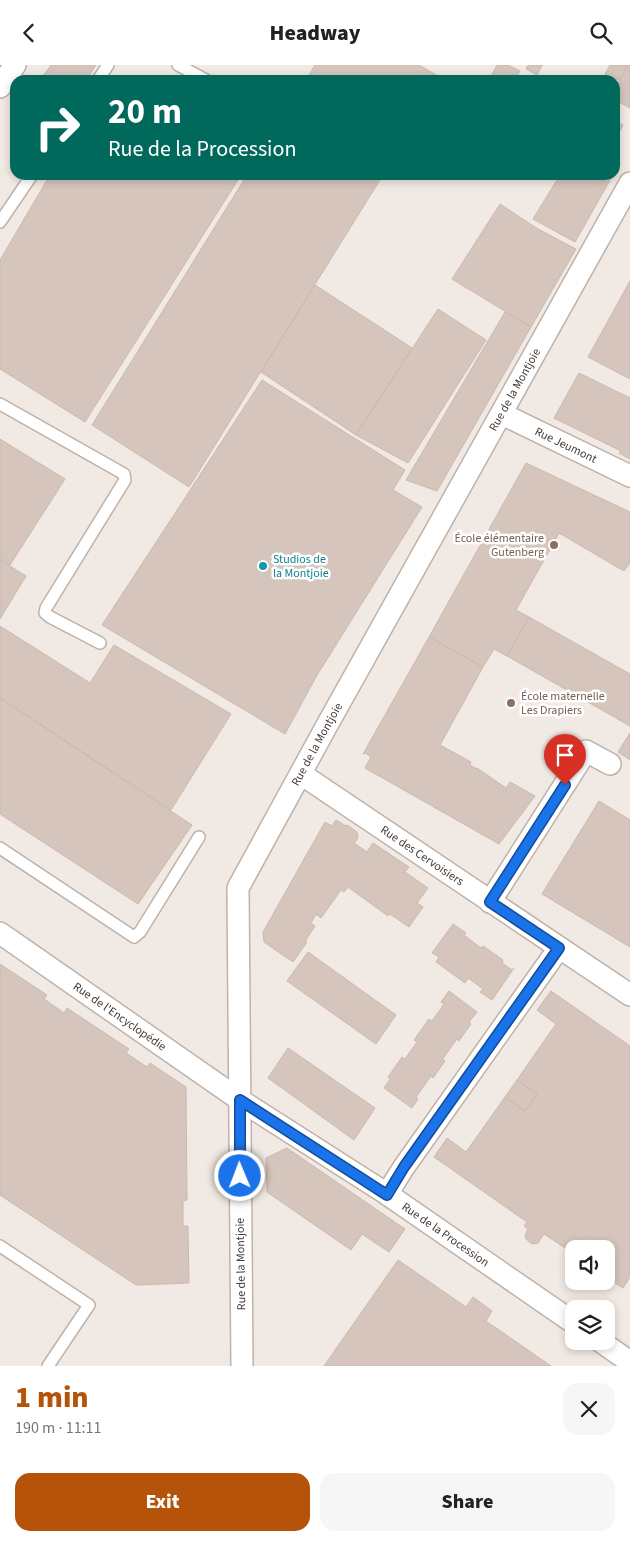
<!DOCTYPE html>
<meta charset="utf-8">
<style>
body{margin:0;font-family:"Source Sans 3",sans-serif;background:#f6f6f6;color:#222;height:100vh;display:flex;flex-direction:column;font-size:19px;white-space:nowrap}
*{box-sizing:border-box;margin:0}
p{font-size:16px;color:#767676}
.icon{flex:none;width:28px;height:28px;fill:none;stroke:currentColor;stroke-width:2;stroke-linecap:round;stroke-linejoin:round}
.map{position:relative;height:1301px;overflow:hidden}
.panel{display:flex;flex-direction:column;background:#fff;flex:1}
.panel>*{flex:none}
.top-card{position:absolute;left:10px;top:10px;width:610px;height:105px;border-radius:15px;box-shadow:0 2px 8px #0003;background:#00695c;color:#fff;overflow:hidden}
.controls{position:absolute;left:565px;top:1175px;display:grid;gap:10px}
.controls a{display:grid;place-items:center;width:50px;height:50px;border-radius:10px;background:#fff;box-shadow:0 2px 8px #0003;font-size:25px}
.pin{position:absolute;display:grid;place-items:center;width:42px;height:42px;color:#fff;margin:-51px -21px;border-radius:50% 50% 50% 0;rotate:-45deg;box-shadow:0 0 5px #0007}
.pin .icon{rotate:45deg}
.me{position:absolute;width:55px;margin:-28px;rotate:359deg;stroke-linejoin:round;filter:drop-shadow(0 0 4px #0008)}
.turn{display:flex;align-items:center;gap:18px;height:105px;padding:0 15px;font-size:22px}
.turn .icon{width:65px;height:65px;stroke-width:2.5}
.turn b{display:block;font-size:35px;line-height:42px}
.round{display:grid;place-items:center;flex:none;width:52px;height:52px;border-radius:15px;background:#f6f6f6}
.head{display:flex;align-items:center;justify-content:space-between;height:85px;padding:0 15px}
h1{font-size:30px;font-weight:800;line-height:38px;color:#b45309}
.button{display:flex;gap:10px;margin-top:auto;padding:10px 15px}
.button a{flex:1;height:58px;border-radius:15px;background:#b45309;color:#fff;font-size:20px;font-weight:800;line-height:58px;text-align:center}
.button a+a{background:#f6f6f6;color:#222}
header{display:flex;justify-content:space-between;align-items:center;height:65px;padding:0 15px;background:#fff;font-size:22px;font-weight:800}
.map>svg:first-child{display:block}
.building{fill:#d5c5bc;stroke:#ccb9ad}
.lines{fill:none;stroke-linecap:round;stroke-linejoin:round}
.service-casing{stroke:#beb2a9;stroke-width:14}
.minor-casing{stroke:#beb2a9;stroke-width:24}
.service{stroke:#fff;stroke-width:11}
.minor{stroke:#fff;stroke-width:21}
.route-casing{stroke:#114b97;stroke-width:12}
.route{stroke:#1a73e8;stroke-width:9}
.education-dot{fill:#8d6e63;stroke:#fff;stroke-width:2}
.culture-dot{fill:#0f9aa8;stroke:#fff;stroke-width:2}
.labels{text-anchor:middle;dominant-baseline:central;stroke-width:5;stroke-linejoin:round;paint-order:stroke}
.street-label{font-size:12px;fill:#423934;stroke:#fff}
.education-label{font-size:12px;fill:#785e54;stroke:#fff;text-anchor:end}
.culture-label{font-size:12px;fill:#0d838f;stroke:#fff;text-anchor:start}
</style>
<header><svg class="icon" aria-label="back" viewBox="0 0 24 24"><path d="M15 5l-7 7 7 7"/></svg>Headway<svg class="icon" aria-label="search" viewBox="0 0 24 24"><circle cx="10" cy="10" r="6"/><path d="M15 15l6 6"/></svg></header>
<div class="map">
<svg width="630" height="1301" viewBox="0 0 630 1301">
<rect width="100%" height="100%" fill="#f1e9e3"/>
<!-- building -->
<g class="building">
<polygon points="51,0 96,0 86,15 49,15 43,11"/>
<polygon points="315,0 419,0 443,14 306,15"/>
<polygon points="497,0 508,0 520,6 515,15 489,15"/>
<polygon points="528,0 542,0 537,10 526,4"/>
<polygon points="610,0 628,0 620,16 605,9"/>
<polygon points="628,0 630,0 630,43 615,35 615,24"/>
<polygon points="615,56 623,60 615,74"/>
<polygon points="50,110 241,110 85,357 0,304 0,195"/>
<polygon points="247,110 383,110 189,422 92,360"/>
<polygon points="560,110 613,110 575,177 533,154"/>
<polygon points="500,139 538,164 576,184 531,262 452,214"/>
<polygon points="630,216 630,314 588,292"/>
<polygon points="315,220 412,283 356,370 261,307"/>
<polygon points="438,244 486,275 408,398 356,370"/>
<polygon points="505,247 531,262 437,426 406,415"/>
<polygon points="579,308 630,333 630,394 619,388 621,386 554,353"/>
<polygon points="262,315 405,405 393,425 422,442 316,612 285,669 102,560"/>
<polygon points="0,374 65,414 10,500 0,494"/>
<polygon points="526,398 630,447 630,498 624,506 559,468 516,545 529,552 507,591 494,584 483,602 429,572"/>
<polygon points="0,495 26,511 0,554"/>
<polygon points="529,552 630,609 630,661 507,591"/>
<polygon points="0,561 90,618 114,580 231,649 171,745 0,633"/>
<polygon points="429,572 483,602 440,680 471,697 470,700 477,704 477,703 506,723 510,717 535,731 499,779 365,703 371,692 365,688 363,689"/>
<polygon points="0,633 192,760 138,839 0,749"/>
<polygon points="630,668 630,695 618,687"/>
<polygon points="599,736 630,755 630,882 542,829"/>
<polygon points="336,755 346,761 347,760 357,767 358,773 354,778 367,787 373,778 409,802 405,807 428,823 417,838 423,842 409,862 390,849 388,851 348,822 344,827 341,825 321,853 316,849 311,858 315,861 305,876 307,877 293,897 264,877 263,867 325,757 332,761"/>
<polygon points="453,859 466,868 464,870 481,883 483,881 503,895 502,898 512,905 514,903 492,935 480,927 483,924 468,913 465,918 436,897 439,892 432,888"/>
<polygon points="308,887 396,950 376,979 287,916"/>
<polygon points="0,899 47,930 44,934 64,948 67,943 129,984 126,988 147,1002 150,998 186,1022 187,1135 183,1136 183,1161 188,1161 189,1218 136,1220 0,1130"/>
<polygon points="449,926 477,947 469,957 471,959 461,973 459,976 457,974 442,995 445,996 433,1013 431,1011 416,1032 418,1034 412,1043 384,1023 390,1014 388,1012 402,992 405,994 417,977 414,975 429,954 432,956 444,939 441,937"/>
<polygon points="551,926 630,981 630,1212 623,1223 606,1212 606,1184 574,1184 574,1189 544,1169 538,1178 532,1179 526,1174 525,1170 528,1164 524,1161 527,1157 434,1092 447,1073 466,1087 505,1032 525,1046 537,1029 517,1015 556,959 537,945"/>
<polygon points="288,983 375,1043 354,1075 268,1013"/>
<polygon points="517,1015 537,1029 525,1046 505,1032"/>
<polygon points="287,1083 405,1164 389,1187 362,1169 351,1185 267,1127 266,1093"/>
<polygon points="398,1195 466,1242 473,1232 492,1246 486,1256 551,1301 324,1301"/>
</g>
<g class="lines">
<!-- service casing -->
<g class="service-casing">
<g id="service">
<polyline points="178,0 206,15"/>
<polyline points="98,15 108,0"/>
<polyline points="0,157 32,110"/>
<polyline points="0,339 124,409 125,415 46,543 45,548 50,552 100,578"/>
<polyline points="0,783 134,872 140,867 199,772"/>
<polyline points="0,1181 89,1240 48,1301"/>
</g>
</g>
<!-- minor casing -->
<g class="minor-casing">
<g id="minor">
<polyline points="0,22 15,0"/>
<path id="s1" d="M 502,349 L 630,411"/>
<path id="s2" d="M 301,709 L 630,930"/>
<polyline points="490,837 586,686 610,699"/>
<path id="s3" d="M 0,868 L 240,1035 L 387,1129 L 574,1258"/>
<polyline points="387,1129 404,1102 559,883"/>
<polyline points="600,1276 630,1297"/>
<path id="s4" d="M 242,1301 L 238,823 L 326,662 L 630,118"/>
</g>
</g>
<!-- service -->
<use href="#service" class="service"/>
<!-- minor -->
<use href="#minor" class="minor"/>
</g>
<g class="lines">
<!-- route casing -->
<g class="route-casing">
<polyline id="route" points="240,1111 240,1035 387,1130 404,1102 559,883 490,837 565,720"/>
</g>
<!-- route -->
<use href="#route" class="route"/>
</g>
<!-- markers -->
<g class="education-dot">
<circle cx="554" cy="480" r="5"/>
<circle cx="511" cy="638" r="5"/>
</g>
<circle class="culture-dot" cx="263" cy="501" r="5"/>
<g class="labels">
<!-- street labels -->
<g class="street-label">
<text stroke="none"><textPath href="#s4" startOffset="1048">Rue de la Montjoie</textPath></text>
<text stroke="none"><textPath href="#s1" startOffset="71">Rue Jeumont</textPath></text>
<text stroke="none"><textPath href="#s4" startOffset="642">Rue de la Montjoie</textPath></text>
<text stroke="none"><textPath href="#s2" startOffset="146">Rue des Cervoisiers</textPath></text>
<text stroke="none"><textPath href="#s3" startOffset="146">Rue de l'Encyclopédie</textPath></text>
<text stroke="none"><textPath href="#s3" startOffset="538">Rue de la Procession</textPath></text>
<text transform="translate(241 1199) rotate(-91)">Rue de la Montjoie</text>
</g>
<!-- education labels -->
<g class="education-label">
<text x="544" y="473">École élémentaire<tspan x="544" dy="14">Gutenberg</tspan></text>
<text x="521" y="631" text-anchor="start">École maternelle<tspan x="521" dy="14">Les Drapiers</tspan></text>
</g>
<!-- culture labels -->
<g class="culture-label">
<text x="273" y="494">Studios de<tspan x="273" dy="14">la Montjoie</tspan></text>
</g>
</g>
</svg>
<div class="controls">
<a><svg class="icon" aria-label="sound" viewBox="0 0 24 24"><path d="M4 9h4l5-4v14l-5-4H4zM17 9q2 3 0 6"/></svg></a>
<a><svg class="icon" aria-label="layers" viewBox="0 0 24 24"><path d="M12 4l9 5-9 5-9-5zM3 14l9 5 9-5"/></svg></a>
</div>
<div class="pin" style="left:565px;top:720px;background:#d93025"><svg class="icon" aria-label="arrive" viewBox="0 0 24 24"><path d="M6 21V4h12l-3 4 3 4H6"/></svg></div>
<svg class="me" style="left:240px;top:1111px" viewBox="-20 -20 40 40"><circle r="17" fill="#1a73e8" stroke="#fff" stroke-width="3"/><path d="M0-11L8 9 0 5-8 9z" fill="#fff"/></svg>
<div class="top-card">
<div class="turn"><svg class="icon" aria-label="right" viewBox="0 0 24 24"><path d="M7 20v-9h11M14 6l5 5-5 5"/></svg><div><b>20 m</b>Rue de la Procession</div></div>
</div>
</div>
<section class="panel">
<div class="head"><div><h1>1 min</h1><p>190 m · 11:11</p></div><a class="round"><svg class="icon" aria-label="close" viewBox="0 0 24 24"><path d="M6 6l12 12M18 6L6 18"/></svg></a></div>
<div class="button"><a>Exit</a><a>Share</a></div>
</section>
